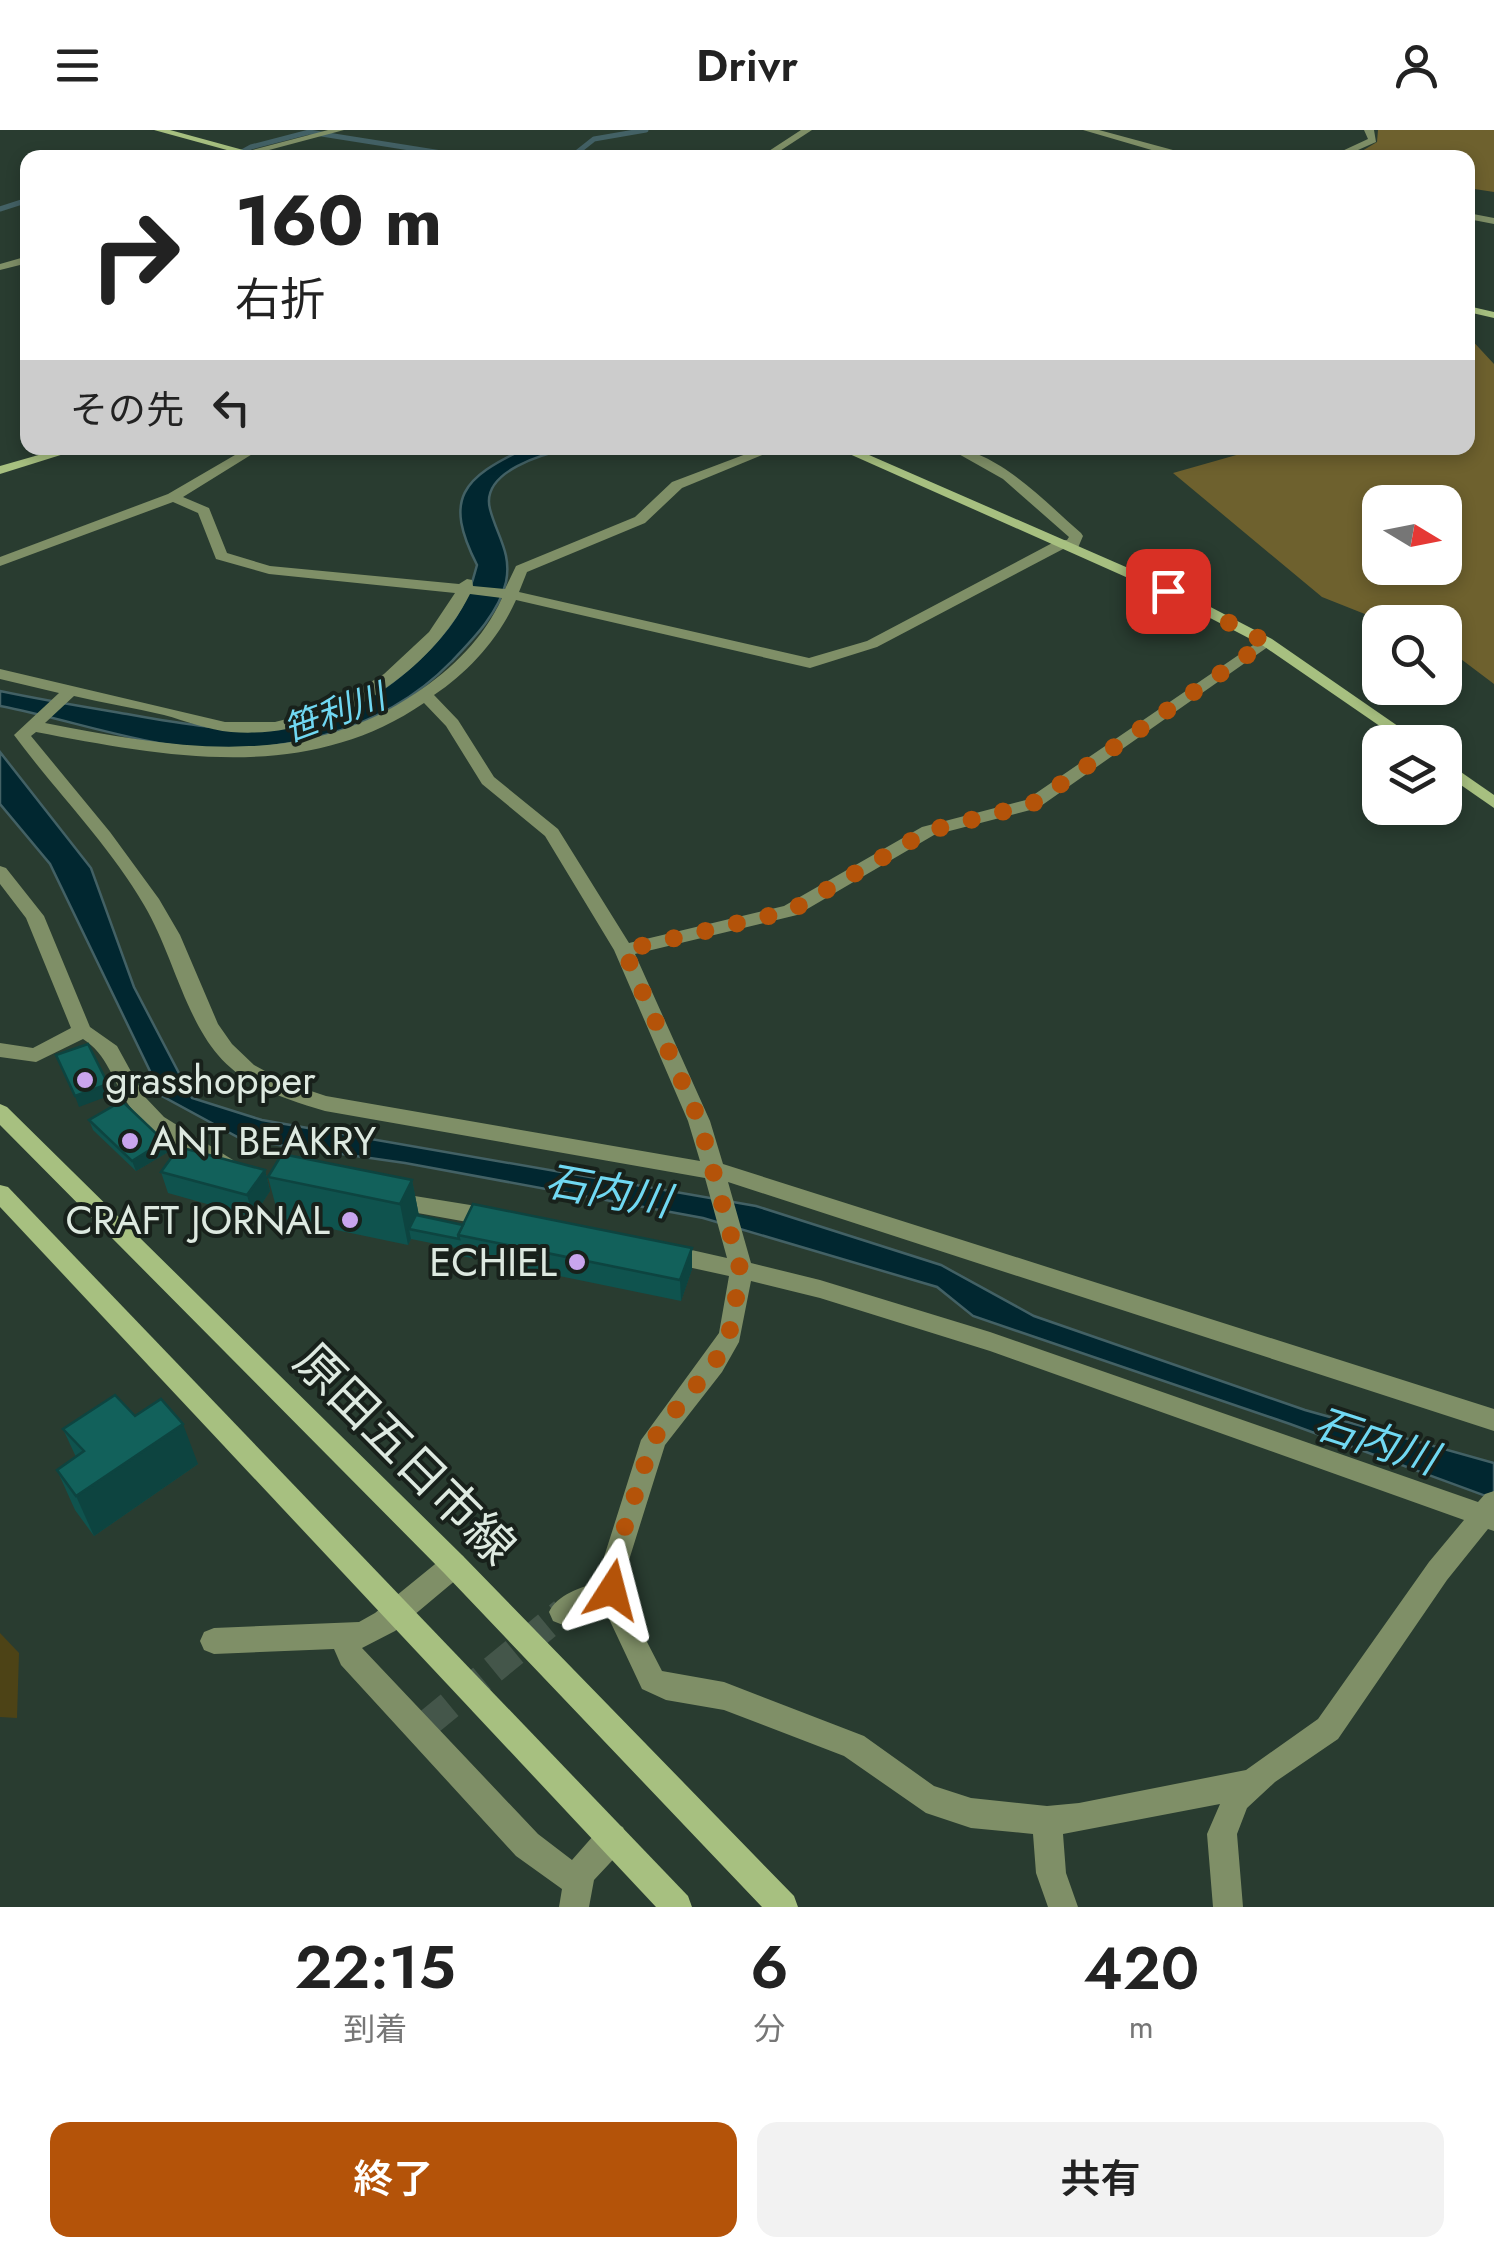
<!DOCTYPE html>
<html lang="ja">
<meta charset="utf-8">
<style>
body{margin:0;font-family:Jost,"Noto Sans JP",sans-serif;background:#f2f2f2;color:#222;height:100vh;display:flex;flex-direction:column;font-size:38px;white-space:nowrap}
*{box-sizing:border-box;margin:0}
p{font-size:32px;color:#767676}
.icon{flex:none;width:55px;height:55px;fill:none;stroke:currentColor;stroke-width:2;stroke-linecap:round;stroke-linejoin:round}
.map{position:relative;height:1777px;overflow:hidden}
.drawer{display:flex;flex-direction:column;background:#fff;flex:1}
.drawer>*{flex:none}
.top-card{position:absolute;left:20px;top:20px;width:1455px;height:305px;border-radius:20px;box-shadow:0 5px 15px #0003;background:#fff;color:#222;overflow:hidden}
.needle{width:65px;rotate:100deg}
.controls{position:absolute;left:1362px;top:355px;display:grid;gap:20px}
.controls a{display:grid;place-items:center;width:100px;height:100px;border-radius:20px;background:#fff;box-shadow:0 5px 15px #0003;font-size:50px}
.pin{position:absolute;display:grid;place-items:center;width:85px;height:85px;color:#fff;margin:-42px;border-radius:20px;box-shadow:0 5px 15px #0006}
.me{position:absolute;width:110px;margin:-55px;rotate:9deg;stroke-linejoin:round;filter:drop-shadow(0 0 8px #0008)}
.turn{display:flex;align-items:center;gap:35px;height:210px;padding:0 50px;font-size:45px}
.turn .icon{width:130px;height:130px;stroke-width:2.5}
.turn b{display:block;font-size:70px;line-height:85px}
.then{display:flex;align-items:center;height:95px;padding:0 50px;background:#0003;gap:20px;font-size:38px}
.eta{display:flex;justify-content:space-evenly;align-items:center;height:170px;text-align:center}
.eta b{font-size:60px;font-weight:600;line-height:70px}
.action{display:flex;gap:20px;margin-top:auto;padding:20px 50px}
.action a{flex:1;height:115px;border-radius:20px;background:#b45309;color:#fff;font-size:40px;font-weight:600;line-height:115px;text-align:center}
.action a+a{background:#f2f2f2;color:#222}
header{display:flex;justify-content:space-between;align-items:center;height:130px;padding:0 50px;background:#fff;font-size:45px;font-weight:600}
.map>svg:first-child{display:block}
.green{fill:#4d4316}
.forest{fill:#6e612e;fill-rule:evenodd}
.water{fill:#012730;stroke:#436165;stroke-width:2.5}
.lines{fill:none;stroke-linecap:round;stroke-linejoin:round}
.stream{stroke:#436165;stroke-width:5}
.street-tunnel{stroke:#44564a;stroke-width:28;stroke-dasharray:28 14;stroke-linecap:butt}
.street{fill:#7f8f67;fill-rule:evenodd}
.secondary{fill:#a7c080;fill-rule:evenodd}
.wall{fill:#0f534e}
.shaded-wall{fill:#0d4440}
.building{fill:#12615b;stroke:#0d4440;stroke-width:2.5}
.route{stroke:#b45309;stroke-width:18;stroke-dasharray:0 32.4}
.poi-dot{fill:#c9a5ee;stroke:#18211b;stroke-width:4}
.labels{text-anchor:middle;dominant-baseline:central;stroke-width:8;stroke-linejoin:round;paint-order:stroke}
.far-water-label{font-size:35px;font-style:italic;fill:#70d8f2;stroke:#18211b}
.poi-label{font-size:40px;fill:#dde9e0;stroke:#18211b;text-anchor:start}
.water-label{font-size:42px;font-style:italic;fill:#70d8f2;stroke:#18211b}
.near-street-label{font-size:48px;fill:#dde9e0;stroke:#18211b}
</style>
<header><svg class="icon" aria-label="menu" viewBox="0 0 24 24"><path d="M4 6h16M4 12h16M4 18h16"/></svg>Drivr<svg class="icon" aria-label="person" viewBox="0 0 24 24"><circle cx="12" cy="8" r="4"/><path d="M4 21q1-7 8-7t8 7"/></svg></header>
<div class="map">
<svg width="1494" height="1777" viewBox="0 0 1494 1777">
<rect width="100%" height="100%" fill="#293c30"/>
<!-- green -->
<polygon class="green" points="0,1503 19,1523 17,1588 0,1587"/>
<!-- forest -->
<g class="forest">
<polygon points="1378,0 1494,0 1494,62 1468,58 1468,28 1352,27 1377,12"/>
<path d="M 1468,206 L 1494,234 L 1494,554 L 1445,517 L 1445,492 L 1385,492 L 1322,467 L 1173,343 L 1261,318 L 1468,318 ZM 1380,372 L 1445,372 L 1445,438 L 1380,438 Z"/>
</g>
<!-- water -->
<g class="water">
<path d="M 526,318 L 573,318 C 545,323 480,341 490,379 C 497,406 512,423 506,452 C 499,483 472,510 451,532 C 380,605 269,629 170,615 C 113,606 57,587 0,576 L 0,561 C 42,570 85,577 127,584 C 241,605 328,616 418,530 C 449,501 467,476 477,435 C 443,368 462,348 526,318 Z"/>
<polygon points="0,622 91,738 134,857 192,968 262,990 756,1076 941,1135 1034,1186 1305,1280 1494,1333 1494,1369 1290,1294 973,1186 937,1157 703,1088 405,1033 243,1010 162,966 50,734 0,674"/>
</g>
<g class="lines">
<!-- stream -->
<g class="stream">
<polyline points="231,28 251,17 309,2 473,28"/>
<polyline points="570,28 594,9 646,0"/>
<polyline points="0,79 28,70"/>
</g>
<!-- street-tunnel -->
<polyline class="street-tunnel" points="428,1593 563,1482"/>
<!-- street -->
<g class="street">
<polygon points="328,0 344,0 250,25 245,22"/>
<polygon points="801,0 812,0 769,28 758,28"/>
<polygon points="1083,0 1099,0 1184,23 1246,28 1179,28"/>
<polygon points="1364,0 1374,0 1376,12 1340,28 1327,28 1368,9"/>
<polygon points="1468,83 1494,88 1494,94 1468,89"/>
<polygon points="28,126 28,133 0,140 0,134"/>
<path d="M 247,318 L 262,318 L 183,367 L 209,378 L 227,423 L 270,436 L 459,454 L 467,449 L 472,450 L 473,456 L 505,459 L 516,436 L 635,387 L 672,352 L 762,318 L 779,318 L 682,358 L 645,393 L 527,442 L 519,462 L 809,528 L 867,511 L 1058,410 L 1067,410 L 1069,407 L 1003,349 L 948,318 C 996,318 1046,373 1081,403 L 1083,406 L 1077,420 L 1065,418 L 877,517 L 810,538 L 516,470 C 499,508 469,542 434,565 L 458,590 L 494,647 L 558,699 L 629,813 L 784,776 L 922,697 L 1026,670 L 1262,509 L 1267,507 L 1275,512 L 1038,678 L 934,705 L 797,785 L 635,824 L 710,991 L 723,1034 L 1494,1279 L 1494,1301 L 728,1052 L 751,1133 L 820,1150 L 990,1202 L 1478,1372 L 1485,1364 L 1494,1361 L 1494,1401 L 1488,1399 L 1447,1450 L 1338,1609 L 1275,1652 L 1247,1678 L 1237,1704 L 1243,1777 L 1213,1777 L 1207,1704 L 1220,1674 L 1063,1704 L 1066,1743 L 1078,1777 L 1048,1777 L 1036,1743 L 1033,1704 L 971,1698 L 926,1683 L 844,1626 L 724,1580 L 666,1570 L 642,1559 L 603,1476 L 563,1495 L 553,1491 L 549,1482 C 557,1465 581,1457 599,1452 L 598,1446 L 641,1310 L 719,1203 L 729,1146 L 665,1132 L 657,1129 L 654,1123 L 657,1117 L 665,1114 L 727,1128 L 705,1048 L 325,981 C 286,969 245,957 218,925 C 185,887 171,820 144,775 C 108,713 56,662 14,605 L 59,563 L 0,549 L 0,539 L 225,592 L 275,592 L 318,581 L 341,570 L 384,544 L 429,502 L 455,463 L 269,444 L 216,429 L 198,383 L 173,372 L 0,436 L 0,427 L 168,364 ZM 470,464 L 502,468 C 484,508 452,539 416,563 C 302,641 172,618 45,593 L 74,566 C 104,573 134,578 164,585 C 186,591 208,600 231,602 C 326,610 427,549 470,464 ZM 424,573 L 446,596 L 482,654 L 545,706 L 614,820 L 688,991 L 700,1031 L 326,966 L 287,953 L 254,935 L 232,914 L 218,894 L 180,805 L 159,769 L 110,702 L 31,606 L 36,602 C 167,627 306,654 424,573 ZM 751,1151 L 820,1168 L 990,1221 L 1464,1390 L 1429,1432 L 1318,1589 L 1246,1640 L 1079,1673 L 1047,1676 L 971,1668 L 934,1656 L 864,1606 L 724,1552 L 662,1541 L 631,1481 L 624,1446 L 665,1315 L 722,1242 L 739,1212 Z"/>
<path d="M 0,736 L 6,738 L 44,786 L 90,897 L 117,916 L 145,967 L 164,987 L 233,1030 L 236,1036 L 233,1042 C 219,1046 208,1037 196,1030 C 170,1015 145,999 128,974 C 113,951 107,924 83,909 L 36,932 L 0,927 L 0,913 L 33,918 L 71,898 L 26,788 L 0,754 Z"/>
<polygon points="390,1062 495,1079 503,1082 506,1088 503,1094 495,1097 390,1078 382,1076 379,1070 382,1064"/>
<polygon points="454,1423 463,1426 467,1435 463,1444 395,1501 362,1518 538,1704 572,1730 601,1697 612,1693 623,1697 627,1708 623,1719 594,1750 589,1777 559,1777 562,1759 516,1726 341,1535 334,1519 214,1524 204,1520 200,1511 204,1502 214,1498 359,1492 375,1483 445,1426"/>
</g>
<!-- secondary -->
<g class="secondary">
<polygon points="154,0 170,0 273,28 256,28"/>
<polygon points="1468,176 1494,182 1494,188 1468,182"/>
<polygon points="63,318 83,318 0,344 0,336"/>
<polygon points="836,318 853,318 1174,458 1272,509 1421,612 1403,612 1262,515 1164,464"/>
<polygon points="1445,631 1494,665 1494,678 1445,644"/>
<polygon points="0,974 7,977 463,1426 794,1766 798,1777 762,1777 445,1444 0,995"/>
<polygon points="0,1055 8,1057 688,1766 692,1777 656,1777 0,1077"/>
</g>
</g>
<!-- wall -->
<g class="wall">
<polygon points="89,990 164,1011 168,1022 136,1041 93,1000"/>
<polygon points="265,1040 270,1061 253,1087 168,1063 161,1042"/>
<polygon points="268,1047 412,1050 419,1086 463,1095 692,1118 692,1139 681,1171 462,1126 461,1119 411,1109 408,1115 279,1088"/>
<polygon points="135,1286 198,1334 94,1406 75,1380 57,1340 76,1327 63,1299"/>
</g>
<!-- shaded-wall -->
<g class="shaded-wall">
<polygon points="108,954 111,965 79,977 75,966"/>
<polygon points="164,1011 168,1022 136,1041 132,1031"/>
<polygon points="265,1040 270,1061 253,1087 247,1065"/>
<polygon points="412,1050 420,1091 409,1099 411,1109 408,1115 400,1074"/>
<polygon points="692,1118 692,1139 681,1171 680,1150"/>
<polygon points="183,1294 198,1334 94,1406 76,1366"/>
</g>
<!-- building -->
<g class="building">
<polygon points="88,914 108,954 75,966 56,925"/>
<polygon points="122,971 164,1011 132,1031 89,990"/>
<polygon points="179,1017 265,1040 247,1065 161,1042"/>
<polygon points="282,1024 412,1050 400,1074 268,1047"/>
<polygon points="473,1074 692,1118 680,1150 458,1105"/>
<polygon points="416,1085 463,1095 458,1105 459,1109 409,1099"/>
<polygon points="115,1265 135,1286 161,1269 183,1294 76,1366 57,1340 84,1321 63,1299"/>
</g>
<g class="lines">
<!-- route -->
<polyline class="route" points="612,1460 615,1428 649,1321 659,1300 713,1235 728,1210 741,1142 699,990 624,820 790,781 928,701 1032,674 1266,512 1168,461"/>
</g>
<!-- markers -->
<g class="poi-dot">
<circle cx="85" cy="950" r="10"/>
<circle cx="130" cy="1011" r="10"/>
<circle cx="350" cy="1090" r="10"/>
<circle cx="577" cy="1132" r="10"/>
</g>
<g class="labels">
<!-- far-water labels -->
<g class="far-water-label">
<text transform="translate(334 583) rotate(-20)">笹利川</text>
</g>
<!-- poi labels -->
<g class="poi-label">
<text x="105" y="950">grasshopper</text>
<text x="150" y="1011">ANT BEAKRY</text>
<text x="330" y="1090" text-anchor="end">CRAFT JORNAL</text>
<text x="557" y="1132" text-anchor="end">ECHIEL</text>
</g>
<!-- water labels -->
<g class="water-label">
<text transform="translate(608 1061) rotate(10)">石内川</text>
<text transform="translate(1376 1311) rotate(18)">石内川</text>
</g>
<!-- near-street labels -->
<g class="near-street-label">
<text transform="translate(405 1324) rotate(45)">原田五日市線</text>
</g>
</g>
</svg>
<div class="controls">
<a><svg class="needle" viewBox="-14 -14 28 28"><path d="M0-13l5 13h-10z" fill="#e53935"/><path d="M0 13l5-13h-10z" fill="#767676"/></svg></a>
<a><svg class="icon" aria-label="search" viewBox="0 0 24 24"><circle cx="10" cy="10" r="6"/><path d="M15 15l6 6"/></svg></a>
<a><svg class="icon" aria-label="layers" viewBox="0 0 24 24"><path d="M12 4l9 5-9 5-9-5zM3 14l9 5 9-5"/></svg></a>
</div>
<div class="pin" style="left:1168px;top:461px;background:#d93025"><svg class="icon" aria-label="arrive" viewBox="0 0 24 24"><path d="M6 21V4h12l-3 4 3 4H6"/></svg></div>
<svg class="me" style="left:612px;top:1460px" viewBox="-20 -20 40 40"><path d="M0-17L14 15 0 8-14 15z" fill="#b45309" stroke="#fff" stroke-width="4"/></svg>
<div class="top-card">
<div class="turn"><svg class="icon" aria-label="right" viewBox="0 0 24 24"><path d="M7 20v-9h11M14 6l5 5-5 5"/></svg><div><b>160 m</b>右折</div></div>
<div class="then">その先<svg class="icon" aria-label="left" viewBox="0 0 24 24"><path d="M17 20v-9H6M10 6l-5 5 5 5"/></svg></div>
</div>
</div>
<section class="drawer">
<div class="eta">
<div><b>22:15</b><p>到着</p></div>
<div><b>6</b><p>分</p></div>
<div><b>420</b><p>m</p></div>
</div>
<div class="action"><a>終了</a><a>共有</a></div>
</section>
